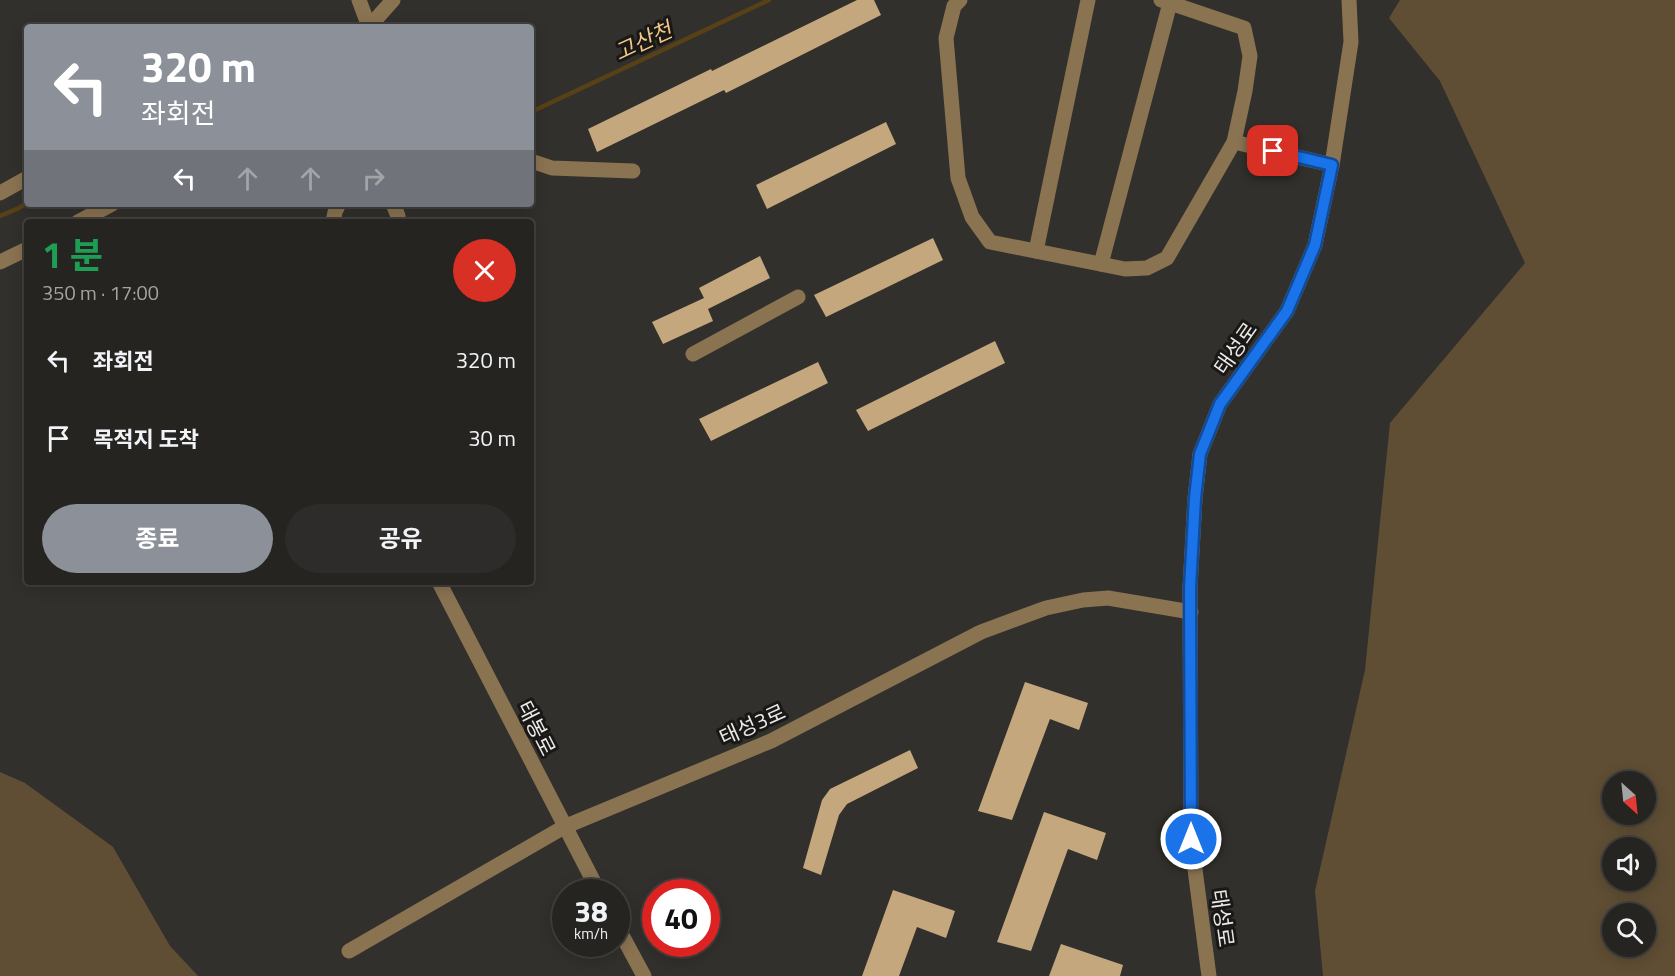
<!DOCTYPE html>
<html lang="ko">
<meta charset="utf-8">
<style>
body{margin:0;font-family:"Titillium Web","Noto Sans KR",sans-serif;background:#2e2c2a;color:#f1f3f6;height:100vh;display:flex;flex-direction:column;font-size:22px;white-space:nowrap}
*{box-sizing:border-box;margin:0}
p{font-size:20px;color:#a4a4a5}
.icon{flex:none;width:33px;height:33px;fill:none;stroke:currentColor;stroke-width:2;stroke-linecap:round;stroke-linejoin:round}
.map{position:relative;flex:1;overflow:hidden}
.sheet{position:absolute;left:24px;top:219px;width:510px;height:366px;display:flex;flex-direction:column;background:#262421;border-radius:6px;box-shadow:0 3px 15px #0003,0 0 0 2px #42413f}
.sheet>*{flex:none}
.banner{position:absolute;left:24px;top:24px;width:510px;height:183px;border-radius:6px;box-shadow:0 3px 15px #0003,0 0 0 2px #42413f;background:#8c9099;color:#fff;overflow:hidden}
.needle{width:39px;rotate:153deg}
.fabs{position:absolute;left:1602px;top:771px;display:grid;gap:12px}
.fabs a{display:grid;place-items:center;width:54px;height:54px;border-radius:50%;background:#262421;box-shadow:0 3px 15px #0003,0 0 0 2px #42413f;font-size:30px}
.speed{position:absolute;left:552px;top:879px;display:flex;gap:12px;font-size:30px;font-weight:700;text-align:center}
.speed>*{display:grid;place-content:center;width:78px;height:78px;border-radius:50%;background:#262421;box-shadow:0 3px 15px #0003,0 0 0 2px #42413f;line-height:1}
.speed small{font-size:15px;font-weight:400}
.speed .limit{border:9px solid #d22;background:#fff;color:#111}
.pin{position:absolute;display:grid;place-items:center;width:51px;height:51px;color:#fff;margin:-26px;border-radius:12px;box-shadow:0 3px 9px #0006}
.me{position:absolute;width:66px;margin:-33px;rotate:0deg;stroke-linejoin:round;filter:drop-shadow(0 0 4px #0008)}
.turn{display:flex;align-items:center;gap:21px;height:126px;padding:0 18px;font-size:27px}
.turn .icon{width:78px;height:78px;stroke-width:2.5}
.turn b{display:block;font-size:42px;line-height:51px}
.lanes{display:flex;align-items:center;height:57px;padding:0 18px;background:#0003;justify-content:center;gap:30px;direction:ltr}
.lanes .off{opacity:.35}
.round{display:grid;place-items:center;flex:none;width:63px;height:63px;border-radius:32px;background:#2e2c2a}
.summary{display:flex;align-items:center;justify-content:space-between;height:102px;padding:0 18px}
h1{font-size:36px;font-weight:700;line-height:45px;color:#1e9e55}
.cta{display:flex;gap:12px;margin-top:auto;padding:12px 18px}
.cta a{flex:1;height:69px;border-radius:36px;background:#8c9099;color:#fff;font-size:24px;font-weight:700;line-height:69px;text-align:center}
.cta a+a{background:#2e2c2a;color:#f1f3f6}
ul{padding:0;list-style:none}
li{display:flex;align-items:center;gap:18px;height:78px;padding:0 18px}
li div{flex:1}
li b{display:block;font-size:22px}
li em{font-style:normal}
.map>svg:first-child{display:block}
.green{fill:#5f4e34;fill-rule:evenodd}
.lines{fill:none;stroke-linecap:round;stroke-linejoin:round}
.stream{stroke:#584017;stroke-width:4.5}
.building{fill:#c4a77d}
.minor{stroke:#8a7351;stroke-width:15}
.route-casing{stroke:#114b97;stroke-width:15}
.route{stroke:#1a73e8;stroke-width:10}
.labels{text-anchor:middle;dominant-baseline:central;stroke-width:6;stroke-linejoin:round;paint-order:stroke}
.street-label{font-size:21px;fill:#eae9e6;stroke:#191816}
.water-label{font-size:22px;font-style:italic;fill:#f2c786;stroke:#191816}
</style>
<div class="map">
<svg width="1675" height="976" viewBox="0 0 1675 976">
<rect width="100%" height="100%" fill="#32302c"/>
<!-- green -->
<g class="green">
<path d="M 1400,0 L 1675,0 L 1675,976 L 1323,976 L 1315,891 L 1365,670 L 1390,423 L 1525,263 L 1440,81 L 1389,18 ZM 1612,782 L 1646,782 L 1646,814 L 1612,814 ZM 1612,848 L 1646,848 L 1646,880 L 1612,880 ZM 1612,914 L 1646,914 L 1646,946 L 1612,946 Z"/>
<polygon points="0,772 25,783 113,847 170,946 198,976 0,976"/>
</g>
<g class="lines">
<!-- stream -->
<g class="stream">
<polyline points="531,112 769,0"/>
<polyline points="0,216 19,208 27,203"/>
</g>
</g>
<!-- building -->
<g class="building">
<polygon points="857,0 874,0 881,15 726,93 724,90 597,152 588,129 711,69 712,71"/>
<polygon points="886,122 896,144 767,209 756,185"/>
<polygon points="933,238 943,260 826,317 814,295"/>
<polygon points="760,256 770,278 708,309 713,321 663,344 652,322 704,298 699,288"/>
<polygon points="995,341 1005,363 868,431 856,410"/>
<polygon points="818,362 828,383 711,441 699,419"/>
<polygon points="1025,682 1088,703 1079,730 1050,719 1012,820 978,811"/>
<polygon points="910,750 918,768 847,804 839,815 821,875 803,868 822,800 830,789"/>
<polygon points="1044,812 1106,833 1097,860 1068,849 1031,951 997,942"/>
<polygon points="893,890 955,911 946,938 917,927 899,976 862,976"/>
<polygon points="1061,944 1123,965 1120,976 1049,976"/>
</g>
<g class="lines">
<!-- minor -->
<g class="minor">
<polyline points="359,0 369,27"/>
<polyline points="960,0 954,6 946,38 958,178 972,217 990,242 1125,269 1147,268 1167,258 1234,142 1245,91 1250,56 1244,28 1161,0"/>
<polyline points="369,27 393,0"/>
<polyline points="1234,142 1332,165"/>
<polyline points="531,161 552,168 633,171"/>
<polyline points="0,193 27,178"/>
<polyline points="393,204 398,216 398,222"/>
<polyline points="78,222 112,204"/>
<polyline points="333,222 335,212 339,204"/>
<polyline points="1036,251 1088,0"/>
<polyline points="0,262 27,249"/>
<polyline points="1101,264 1170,3"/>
<polyline points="693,354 798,297"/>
<polyline points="439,582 599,892"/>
<polyline points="616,924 644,976"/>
<polyline points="349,951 564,827 771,741 981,632 1046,608 1083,600 1108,598 1191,612"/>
<polyline points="1209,976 1191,839 1190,588 1195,498 1200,454 1220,404 1287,311 1315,245 1332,165 1351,42 1349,0"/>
</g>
</g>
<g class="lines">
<!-- route casing -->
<g class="route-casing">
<polyline id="route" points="1191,839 1190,588 1195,498 1200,454 1220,404 1287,311 1315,245 1332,165 1273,151"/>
</g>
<!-- route -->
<use href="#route" class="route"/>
</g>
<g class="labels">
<!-- street labels -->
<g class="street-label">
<text transform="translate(1235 348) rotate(-55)">태성로</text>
<text transform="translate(752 724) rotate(-24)">태성3로</text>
<text transform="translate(537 728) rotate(63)">태봉로</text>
<text transform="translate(1223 918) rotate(82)">태성로</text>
</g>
<!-- water labels -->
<g class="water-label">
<text transform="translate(643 41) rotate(-25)">고산천</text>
</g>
</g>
</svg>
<div class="fabs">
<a><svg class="needle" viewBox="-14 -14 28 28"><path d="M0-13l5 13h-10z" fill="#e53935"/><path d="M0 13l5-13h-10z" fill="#a4a4a5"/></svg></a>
<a><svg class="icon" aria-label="sound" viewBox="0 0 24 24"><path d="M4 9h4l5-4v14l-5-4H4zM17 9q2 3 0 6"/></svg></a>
<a><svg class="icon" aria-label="search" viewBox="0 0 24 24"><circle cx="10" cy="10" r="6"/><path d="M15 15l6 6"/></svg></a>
</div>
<div class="speed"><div>38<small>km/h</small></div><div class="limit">40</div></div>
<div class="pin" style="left:1273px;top:151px;background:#d93025"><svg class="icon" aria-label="arrive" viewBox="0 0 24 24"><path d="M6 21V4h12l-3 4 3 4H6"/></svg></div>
<svg class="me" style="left:1191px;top:839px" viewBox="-20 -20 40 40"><circle r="17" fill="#1a73e8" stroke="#fff" stroke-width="3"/><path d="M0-11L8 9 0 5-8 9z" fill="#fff"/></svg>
<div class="banner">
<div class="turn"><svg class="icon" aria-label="left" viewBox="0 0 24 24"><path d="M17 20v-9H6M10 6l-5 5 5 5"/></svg><div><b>320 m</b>좌회전</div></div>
<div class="lanes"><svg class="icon" aria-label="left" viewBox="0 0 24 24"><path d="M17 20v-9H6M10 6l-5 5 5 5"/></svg><svg class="icon off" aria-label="ahead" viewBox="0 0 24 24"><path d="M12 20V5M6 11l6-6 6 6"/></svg><svg class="icon off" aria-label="ahead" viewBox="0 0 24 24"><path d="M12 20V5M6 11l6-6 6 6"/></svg><svg class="icon off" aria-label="right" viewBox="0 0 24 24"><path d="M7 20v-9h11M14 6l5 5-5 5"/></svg></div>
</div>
<section class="sheet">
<div class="summary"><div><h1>1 분</h1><p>350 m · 17:00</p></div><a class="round" style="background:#d93025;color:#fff"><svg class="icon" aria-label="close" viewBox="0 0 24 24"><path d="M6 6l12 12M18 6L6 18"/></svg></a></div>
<ul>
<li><svg class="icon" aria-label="left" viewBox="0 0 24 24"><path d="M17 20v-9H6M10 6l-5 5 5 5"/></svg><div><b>좌회전</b></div><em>320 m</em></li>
<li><svg class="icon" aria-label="arrive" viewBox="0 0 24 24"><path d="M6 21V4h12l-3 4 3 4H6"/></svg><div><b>목적지 도착</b></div><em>30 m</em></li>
</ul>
<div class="cta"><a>종료</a><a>공유</a></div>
</section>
</div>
